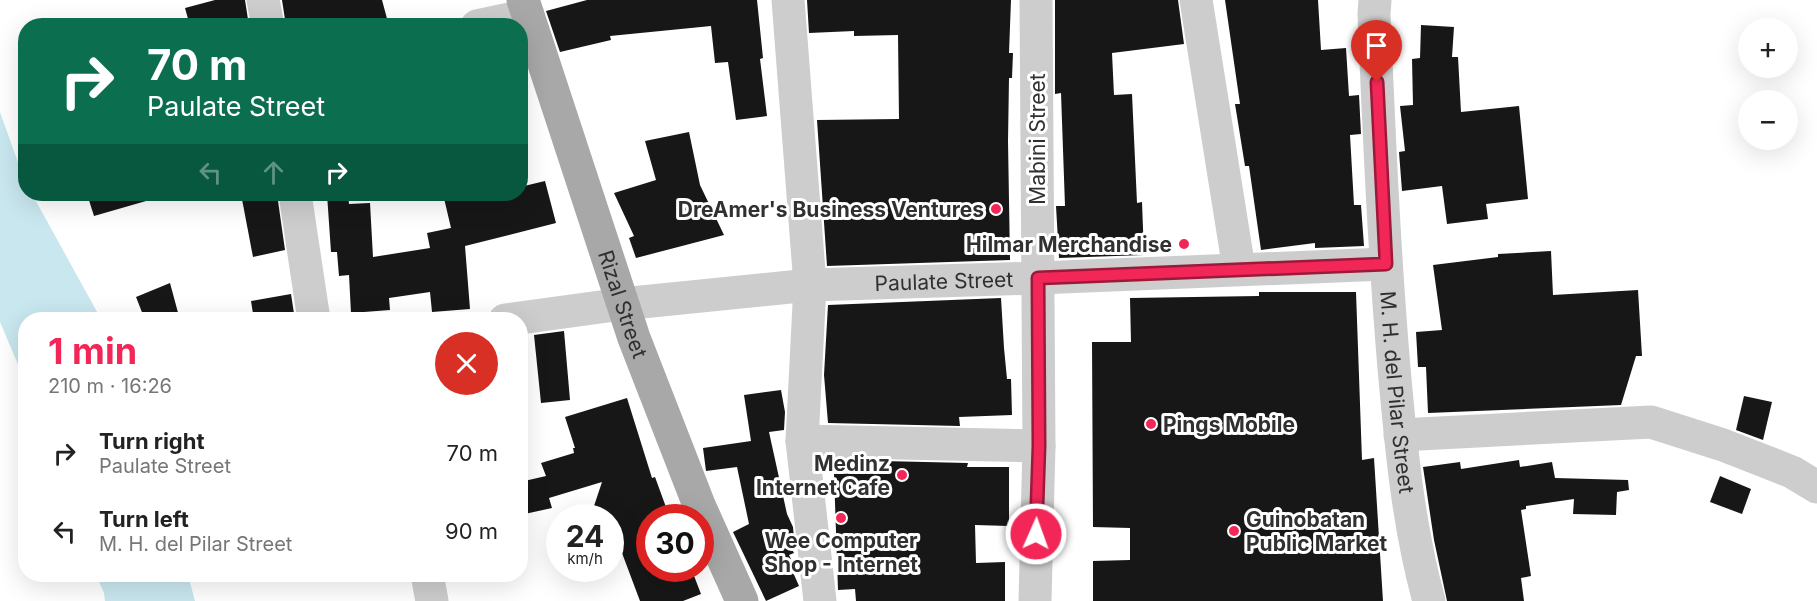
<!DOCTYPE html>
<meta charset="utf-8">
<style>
body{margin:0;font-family:Inter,sans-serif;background:#f6f6f6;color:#222;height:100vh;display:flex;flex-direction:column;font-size:22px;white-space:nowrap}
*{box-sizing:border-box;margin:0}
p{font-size:20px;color:#767676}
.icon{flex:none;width:33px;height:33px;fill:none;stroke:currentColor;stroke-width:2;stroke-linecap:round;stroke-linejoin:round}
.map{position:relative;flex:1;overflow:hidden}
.drawer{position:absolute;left:18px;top:312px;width:510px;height:270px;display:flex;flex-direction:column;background:#fff;border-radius:24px;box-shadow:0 6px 24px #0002}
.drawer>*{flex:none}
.guide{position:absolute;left:18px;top:18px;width:510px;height:183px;border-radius:24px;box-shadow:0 6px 24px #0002;background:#0b6e4f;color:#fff;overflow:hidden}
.tools{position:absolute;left:1738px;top:18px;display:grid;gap:12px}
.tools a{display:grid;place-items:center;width:60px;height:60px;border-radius:50%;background:#fff;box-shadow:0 6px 24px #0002;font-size:30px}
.speed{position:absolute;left:546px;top:504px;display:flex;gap:12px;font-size:30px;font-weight:700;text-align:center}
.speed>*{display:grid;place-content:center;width:78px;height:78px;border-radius:50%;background:#fff;box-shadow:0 6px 24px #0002;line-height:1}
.speed small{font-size:15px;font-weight:400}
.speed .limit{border:9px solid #d22;background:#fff;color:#111}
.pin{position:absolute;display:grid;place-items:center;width:51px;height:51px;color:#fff;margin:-62px -26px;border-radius:50% 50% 50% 0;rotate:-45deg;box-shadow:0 0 6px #0007}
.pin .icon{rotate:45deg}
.me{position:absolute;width:66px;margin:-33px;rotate:2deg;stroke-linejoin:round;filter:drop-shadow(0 0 4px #0008)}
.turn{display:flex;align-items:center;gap:21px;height:126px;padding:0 30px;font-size:27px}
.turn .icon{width:78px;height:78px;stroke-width:2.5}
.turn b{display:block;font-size:42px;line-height:51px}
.lanes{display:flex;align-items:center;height:57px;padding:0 30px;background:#0003;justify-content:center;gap:30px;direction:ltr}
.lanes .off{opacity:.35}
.round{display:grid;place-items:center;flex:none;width:63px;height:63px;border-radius:32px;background:#f6f6f6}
.head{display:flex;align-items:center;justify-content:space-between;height:102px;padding:0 30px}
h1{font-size:36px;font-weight:700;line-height:45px;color:#f22758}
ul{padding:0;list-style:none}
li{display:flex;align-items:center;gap:18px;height:78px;padding:0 30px}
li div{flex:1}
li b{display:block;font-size:22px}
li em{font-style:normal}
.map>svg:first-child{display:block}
.water{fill:#c9e7ef}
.building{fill:#171717}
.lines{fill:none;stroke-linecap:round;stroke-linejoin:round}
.minor{stroke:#cdcdcd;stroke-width:33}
.major{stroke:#a8a8a8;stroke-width:33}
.route-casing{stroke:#9d1939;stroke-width:15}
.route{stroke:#f22758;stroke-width:10}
.poi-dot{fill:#f22758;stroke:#fff;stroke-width:2}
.labels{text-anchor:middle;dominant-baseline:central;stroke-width:6;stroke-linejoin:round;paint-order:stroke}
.street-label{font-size:21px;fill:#303030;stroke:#fff}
.poi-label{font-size:21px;font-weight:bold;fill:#303030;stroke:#fff;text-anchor:end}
</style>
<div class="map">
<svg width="1817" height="601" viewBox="0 0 1817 601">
<rect width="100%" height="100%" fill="#fff"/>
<!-- water -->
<g class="water">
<polygon points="0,112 25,182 26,194 32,194 101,319 26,320 25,381 0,322"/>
<polygon points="96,575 188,575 195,601 105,601 104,593"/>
</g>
<!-- building -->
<g class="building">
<polygon points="215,0 245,0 249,26 190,26 185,8"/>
<polygon points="282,0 382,0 389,26 286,26"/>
<polygon points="587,0 757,0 763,58 760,59 767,116 736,120 728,62 715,63 711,26 610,36 611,40 560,52 546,11"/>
<polygon points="807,0 1011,0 1009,53 1013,53 1012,78 1009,78 1008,141 1010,260 827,266 817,120 899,119 898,35 854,36 854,31 809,33"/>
<polygon points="1055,0 1178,0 1184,44 1112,53 1114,95 1132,94 1137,203 1142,202 1144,255 1059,258 1056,206 1065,206 1061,93 1055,94"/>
<polygon points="1225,0 1318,0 1321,50 1346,48 1349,96 1359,95 1361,134 1350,135 1354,205 1361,205 1364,246 1315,248 1315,243 1261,250 1249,166 1245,166 1235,104 1240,104"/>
<polygon points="1421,25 1454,27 1452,57 1458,57 1461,112 1519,106 1528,199 1486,204 1488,219 1447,224 1442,186 1402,191 1399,152 1405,151 1400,106 1413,105 1412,59 1420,58"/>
<polygon points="689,132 700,185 724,235 636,258 629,238 634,236 614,193 656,180 645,141"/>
<polygon points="545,181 556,223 465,246 470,309 432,312 430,292 389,298 390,310 351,313 349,275 339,276 337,252 331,252 327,194 348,194 349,204 370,203 373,257 430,248 427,233 451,228 443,194 520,194 520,187"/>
<polygon points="87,194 152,194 153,199 94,216"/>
<polygon points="241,194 277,194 285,250 253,257"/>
<polygon points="1551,251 1553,295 1638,290 1642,356 1636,356 1621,405 1428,413 1426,367 1418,367 1416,332 1442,330 1433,265 1498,257 1498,254"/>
<polygon points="170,283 180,320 145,320 136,297"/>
<polygon points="1259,292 1356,292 1362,460 1374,458 1383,601 1093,601 1093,561 1130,560 1130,528 1093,527 1092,342 1131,342 1130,298 1259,296"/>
<polygon points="291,294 295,320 254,320 251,301"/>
<polygon points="1001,298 1004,348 1007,379 1011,379 1012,415 959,417 960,426 828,423 824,375 828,305"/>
<polygon points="564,331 570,400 541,403 534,335"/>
<polygon points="781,390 785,412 784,430 769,432 787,514 793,527 794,539 788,542 794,553 789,555 796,569 792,570 799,586 766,601 733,532 749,524 737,467 706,471 703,448 751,441 744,395"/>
<polygon points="1744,396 1772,402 1763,440 1736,430"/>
<polygon points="627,398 652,478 655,477 670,518 650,518 650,568 691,568 701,594 683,601 640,601 622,553 610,556 610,518 590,518 602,482 549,498 552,508 520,515 520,482 546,476 541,463 574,453 573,448 575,448 565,417"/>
<polygon points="1519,460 1520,467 1552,462 1555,478 1628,480 1629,490 1617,492 1616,515 1573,514 1574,499 1526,506 1526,509 1521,510 1531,576 1521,578 1524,601 1447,601 1434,540 1423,467 1460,462 1461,469"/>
<polygon points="882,461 968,463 967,467 1009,467 1009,526 975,525 976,563 1005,562 1005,601 856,601 855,589 838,590 834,474 883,473"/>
<polygon points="1720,476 1751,489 1742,514 1710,502"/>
</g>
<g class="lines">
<!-- minor -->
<g class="minor">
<polyline points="263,0 268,26"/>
<polyline points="788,0 810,285 802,441 820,601"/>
<polyline points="1196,0 1239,269"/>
<path id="s1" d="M 1375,0 L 1374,14 C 1379,132 1384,250 1394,368 C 1401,446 1408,525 1429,601"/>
<polyline points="477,26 528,15"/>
<polyline points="295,194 314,320"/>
<path id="s2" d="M 505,320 L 622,304 L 810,285 L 1038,278 L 1386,264"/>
<polyline points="1400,435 1651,422 1723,445 1792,472 1817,487"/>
<polyline points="802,441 1039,446"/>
<polyline points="427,574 432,601"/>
<polyline points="1035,601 1039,446 1036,0"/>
</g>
<!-- major -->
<path class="major" id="s3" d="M 523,0 L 634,338 L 699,505 L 742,601"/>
</g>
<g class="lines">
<!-- route casing -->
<g class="route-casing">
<polyline id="route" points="1036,534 1039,446 1038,278 1386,264 1377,82"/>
</g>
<!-- route -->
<use href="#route" class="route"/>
</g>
<!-- markers -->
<g class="poi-dot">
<circle cx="996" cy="209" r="6"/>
<circle cx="1184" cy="244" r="6"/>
<circle cx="1151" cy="424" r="6"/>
<circle cx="902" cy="475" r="6"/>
<circle cx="841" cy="518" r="6"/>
<circle cx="1234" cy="531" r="6"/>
</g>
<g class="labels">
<!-- street labels -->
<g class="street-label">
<text transform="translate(1037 139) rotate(-90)">Mabini Street</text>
<text stroke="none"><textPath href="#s2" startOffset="441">Paulate Street</textPath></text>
<text stroke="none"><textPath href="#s3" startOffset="320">Rizal Street</textPath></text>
<text stroke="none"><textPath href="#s1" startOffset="393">M. H. del Pilar Street</textPath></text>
</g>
<!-- poi labels -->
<g class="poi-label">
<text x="984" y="209">DreAmer's Business Ventures</text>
<text x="1172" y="244">Hilmar Merchandise</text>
<text x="1163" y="424" text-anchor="start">Pings Mobile</text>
<text x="890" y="463">Medinz<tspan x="890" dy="24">Internet Cafe</tspan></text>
<text x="1246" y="519" text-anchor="start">Guinobatan<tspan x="1246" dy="24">Public Market</tspan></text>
<text x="841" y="540" text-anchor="middle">Wee Computer<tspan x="841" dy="24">Shop - Internet</tspan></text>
</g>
</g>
</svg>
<div class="tools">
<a>+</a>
<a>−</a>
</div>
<div class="speed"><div>24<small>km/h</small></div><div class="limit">30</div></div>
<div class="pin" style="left:1377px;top:82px;background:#d93025"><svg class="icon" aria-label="arrive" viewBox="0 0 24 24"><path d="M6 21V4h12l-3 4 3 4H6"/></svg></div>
<svg class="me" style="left:1036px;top:534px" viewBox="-20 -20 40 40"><circle r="17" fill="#f22758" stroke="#fff" stroke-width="3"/><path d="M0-11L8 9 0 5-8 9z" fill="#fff"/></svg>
<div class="guide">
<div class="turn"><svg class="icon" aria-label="right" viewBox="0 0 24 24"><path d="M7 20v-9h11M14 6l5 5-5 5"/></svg><div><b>70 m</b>Paulate Street</div></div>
<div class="lanes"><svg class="icon off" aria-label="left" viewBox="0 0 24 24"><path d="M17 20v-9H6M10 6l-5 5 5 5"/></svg><svg class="icon off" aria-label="ahead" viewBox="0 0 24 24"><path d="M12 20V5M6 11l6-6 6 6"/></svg><svg class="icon" aria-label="right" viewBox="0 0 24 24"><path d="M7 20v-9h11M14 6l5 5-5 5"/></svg></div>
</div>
<section class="drawer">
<div class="head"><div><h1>1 min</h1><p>210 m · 16:26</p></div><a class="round" style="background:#d93025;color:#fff"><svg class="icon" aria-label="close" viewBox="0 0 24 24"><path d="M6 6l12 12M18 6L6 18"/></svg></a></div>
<ul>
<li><svg class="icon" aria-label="right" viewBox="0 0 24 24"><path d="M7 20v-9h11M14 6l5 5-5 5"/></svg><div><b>Turn right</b><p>Paulate Street</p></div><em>70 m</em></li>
<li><svg class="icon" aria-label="left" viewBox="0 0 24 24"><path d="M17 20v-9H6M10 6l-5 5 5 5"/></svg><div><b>Turn left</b><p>M. H. del Pilar Street</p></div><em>90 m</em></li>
</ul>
</section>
</div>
